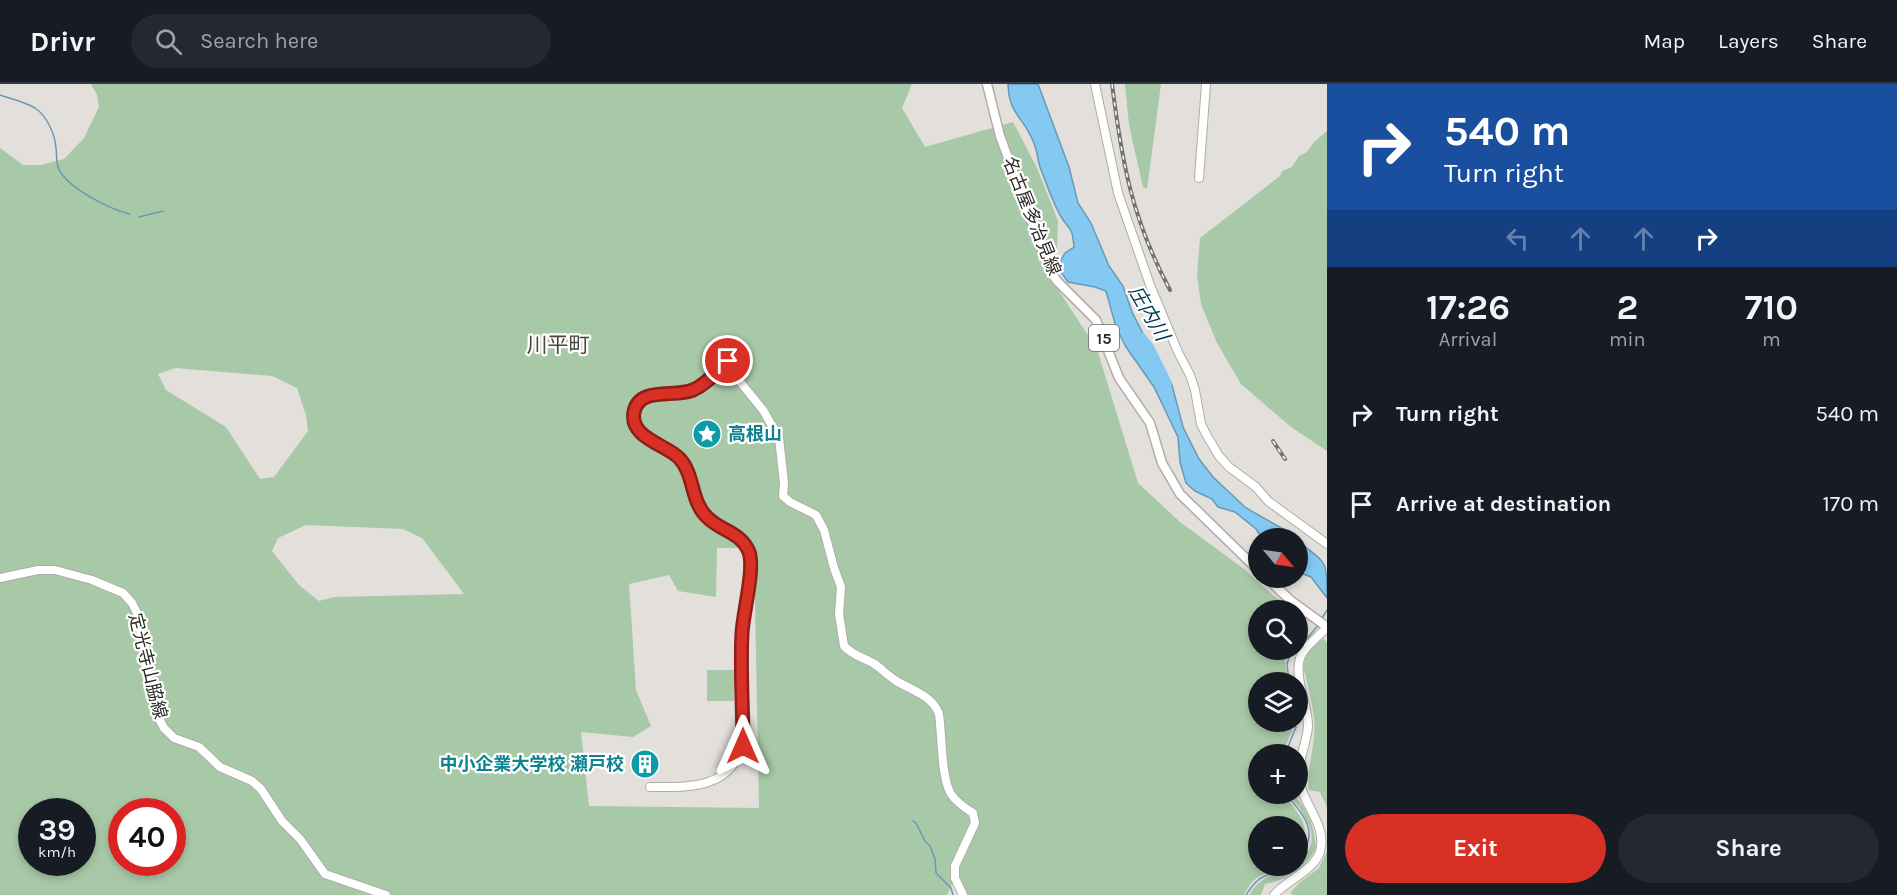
<!DOCTYPE html>
<meta charset="utf-8">
<style>
body{margin:0;font-family:Karla,"Noto Sans JP",sans-serif;background:#242831;color:#f1f3f6;height:100vh;display:flex;flex-direction:column;font-size:22px;white-space:nowrap}
*{box-sizing:border-box;margin:0}
p{font-size:20px;color:#9ea1a6}
.icon{flex:none;width:33px;height:33px;fill:none;stroke:currentColor;stroke-width:2;stroke-linecap:round;stroke-linejoin:round}
.map{position:relative;flex:1;overflow:hidden}
.side{display:flex;flex-direction:column;background:#171b24;width:570px}
.side>*{flex:none}
.top-card{background:#1a4fa0;color:#fff;overflow:hidden}
.needle{width:39px;rotate:119deg}
.controls{position:absolute;left:1248px;top:444px;display:grid;gap:12px}
.controls a{display:grid;place-items:center;width:60px;height:60px;border-radius:50%;background:#171b24;box-shadow:0 3px 9px #0003;font-size:30px}
.speed{position:absolute;left:18px;top:714px;display:flex;gap:12px;font-size:30px;font-weight:700;text-align:center}
.speed>*{display:grid;place-content:center;width:78px;height:78px;border-radius:50%;background:#171b24;box-shadow:0 3px 9px #0003;line-height:1}
.speed small{font-size:15px;font-weight:400}
.speed .limit{border:9px solid #d22;background:#fff;color:#111}
.pin{position:absolute;display:grid;place-items:center;width:51px;height:51px;color:#fff;margin:-26px;border:3px solid #fff;border-radius:50%;box-shadow:0 2px 6px #0007}
.me{position:absolute;width:66px;margin:-33px;rotate:0deg;stroke-linejoin:round;filter:drop-shadow(0 0 4px #0008)}
.turn{display:flex;align-items:center;gap:21px;height:126px;padding:0 18px;font-size:27px}
.turn .icon{width:78px;height:78px;stroke-width:2.5}
.turn b{display:block;font-size:42px;line-height:51px}
.lanes{display:flex;align-items:center;height:57px;padding:0 18px;background:#0003;justify-content:center;gap:30px;direction:ltr}
.lanes .off{opacity:.35}
.eta{display:flex;justify-content:space-evenly;align-items:center;height:102px;text-align:center}
.eta b{font-size:36px;font-weight:700;line-height:42px}
.button{display:flex;gap:12px;margin-top:auto;padding:12px 18px}
.button a{flex:1;height:69px;border-radius:36px;background:#d93025;color:#fff;font-size:24px;font-weight:700;line-height:69px;text-align:center}
.button a+a{background:#242831;color:#f1f3f6}
ul{padding:0;list-style:none}
li{display:flex;align-items:center;gap:18px;height:90px;padding:0 18px}
li div{flex:1}
li b{display:block;font-size:22px}
li em{font-style:normal}
header{display:flex;align-items:center;gap:36px;box-sizing:border-box;height:84px;padding:0 30px;background:#171b24;border-bottom:2px solid #363941}
header strong{font-size:28px}
nav{display:flex;gap:33px;margin-inline-start:auto;font-size:21px}
.search{width:420px;height:54px;background:#242831;display:flex;align-items:center;gap:15px;box-sizing:border-box;padding:0 21px;border-radius:33px;color:#9ea1a6;font-size:22px}
main{display:flex;flex:1;min-height:0}
.map>svg:first-child{display:block}
.green{fill:#a8c9a7;fill-rule:evenodd}
.water{fill:#83c9f2;stroke:#6999b5;stroke-width:1.5}
.lines{fill:none;stroke-linecap:round;stroke-linejoin:round}
.stream{stroke:#6999b5;stroke-width:1.5}
.river{stroke:#83c9f2;stroke-width:8}
.secondary-casing{stroke:#b0aca8;stroke-width:10}
.primary-casing{stroke:#b0aca8;stroke-width:11}
.secondary{stroke:#fff;stroke-width:8}
.primary{stroke:#fff;stroke-width:8}
.rail-casing{stroke:#74716f;stroke-width:4}
.rail{stroke:#fff;stroke-width:1.5;stroke-dasharray:4.5;stroke-linecap:butt}
.route-casing{stroke:#8d1f18;stroke-width:15}
.route{stroke:#d93025;stroke-width:10}
.labels{text-anchor:middle;dominant-baseline:central;stroke-width:4.5;stroke-linejoin:round;paint-order:stroke}
.shield{fill:#fff;stroke:#6b6a68;stroke-width:1.5}
.shield-label{font-size:16px;font-weight:bold;fill:#2b2a28}
.street-label{font-size:18px;fill:#2b2a28;stroke:#fff}
.culture-label{font-size:18px;font-weight:bold;fill:#0d838f;stroke:#fff;text-anchor:start}
.water-label{font-size:20px;font-style:italic;fill:#003c57;stroke:#fff}
.quarter-label{font-size:21px;fill:#494643;stroke:#fff}
</style>
<header>
<strong>Drivr</strong>
<div class="search"><svg class="icon" aria-label="search" viewBox="0 0 24 24"><circle cx="10" cy="10" r="6"/><path d="M15 15l6 6"/></svg>Search here</div>
<nav><a>Map</a><a>Layers</a><a>Share</a></nav>
</header>
<main>
<div class="map">
<svg width="1327" height="811" viewBox="0 0 1327 811">
<rect width="100%" height="100%" fill="#e3dfdb"/>
<!-- green -->
<g class="green">
<path d="M 91,0 L 912,0 L 902,24 L 925,63 L 1013,38 L 1037,84 L 1058,137 L 1057,165 L 1038,175 L 1097,265 L 1138,399 L 1180,438 L 1244,485 L 1274,512 L 1295,525 L 1258,526 L 1258,566 L 1288,566 L 1285,575 L 1288,598 L 1258,598 L 1258,638 L 1292,638 L 1293,645 L 1282,670 L 1258,670 L 1258,710 L 1284,710 C 1300,733 1313,741 1299,770 L 1298,771 L 1298,742 L 1258,742 L 1258,782 L 1286,782 C 1263,794 1258,785 1244,811 L 968,811 L 961,796 L 954,796 L 947,811 L 0,811 L 0,64 L 23,81 L 41,81 L 64,75 L 84,54 L 99,23 L 97,11 ZM 175,284 L 272,292 L 297,304 L 306,331 L 308,347 L 274,393 L 260,395 L 226,343 L 166,306 L 158,290 ZM 306,441 L 403,445 L 422,454 L 464,510 L 334,513 L 319,517 L 299,501 L 272,467 L 278,454 ZM 717,464 L 739,464 L 754,470 L 759,724 L 589,722 L 581,648 L 633,653 L 651,642 L 636,606 L 629,500 L 669,491 L 678,507 L 716,513 ZM 32,728 L 82,728 L 82,778 L 32,778 ZM 122,728 L 172,728 L 172,778 L 122,778 Z"/>
<polygon points="1125,0 1161,0 1147,105 1143,103 1129,41"/>
<polygon points="1327,47 1327,367 1291,343 1241,300 1217,259 1201,220 1197,191 1200,154 1280,92 1282,87 1292,83 1299,72 1307,68 1314,58"/>
<path d="M 1324,555 L 1327,559 L 1327,724 L 1320,708 L 1309,706 C 1306,682 1317,659 1314,635 C 1313,623 1310,610 1307,598 C 1306,591 1302,586 1304,579 C 1306,570 1315,558 1324,555 Z"/>
<rect x="707" y="586" width="27" height="31"/>
<path d="M 1289,710 L 1297,710 L 1297,715 C 1309,725 1316,750 1316,765 C 1304,784 1287,796 1265,800 L 1261,811 L 1249,811 C 1258,796 1268,792 1284,786 C 1289,784 1292,782 1298,782 L 1298,778 C 1326,757 1305,731 1289,710 Z"/>
<polygon points="1327,767 1327,811 1293,811 1290,809 1299,799 1319,784"/>
</g>
<!-- water -->
<g class="water">
<path d="M 1008,0 L 1038,0 L 1069,83 L 1078,119 L 1091,139 L 1109,182 L 1123,202 L 1132,228 L 1159,281 L 1172,301 L 1183,343 L 1199,375 L 1213,393 L 1246,424 L 1285,446 L 1295,454 L 1262,454 L 1256,445 L 1235,428 L 1218,423 L 1212,415 L 1195,407 L 1186,399 L 1180,378 L 1178,353 L 1154,303 L 1126,263 L 1116,243 L 1106,207 L 1095,203 L 1068,198 L 1061,188 L 1060,178 L 1065,169 L 1074,163 C 1072,141 1070,148 1060,131 C 1053,118 1047,102 1042,88 C 1037,78 1038,67 1033,57 C 1023,32 1009,31 1008,0 Z"/>
<path d="M 1298,457 C 1327,481 1327,474 1327,514 L 1311,493 L 1303,490 L 1298,482 Z"/>
</g>
<g class="lines">
<!-- stream -->
<g class="stream">
<path d="M 0,11 C 11,15 25,18 35,24 C 47,32 55,50 56,64 C 57,70 56,77 58,83 C 65,103 109,125 130,130"/>
<polyline points="139,133 163,127"/>
<polyline points="1321,536 1327,526"/>
<polyline points="1298,558 1307,555 1319,540"/>
<polyline points="1289,598 1287,580 1291,566"/>
<polyline points="1285,670 1296,643 1294,638"/>
<path d="M 1286,710 C 1304,732 1321,748 1298,775"/>
<polyline points="913,737 916,739 925,757 930,762 935,775 936,789 951,804 953,811"/>
<path d="M 1246,811 C 1261,787 1267,794 1289,782"/>
</g>
<!-- river -->
<polyline class="river" points="1142,253 1150,263 1168,299"/>
<!-- secondary casing -->
<g class="secondary-casing">
<g id="secondary">
<polyline points="1095,0 1118,109 1150,201 1178,268 1190,291 1195,306 1201,340 1206,350 1219,372 1229,383 1256,403 1268,417 1327,460"/>
<polyline points="1199,94 1206,0"/>
<polyline points="0,494 38,486 55,486 92,496 123,509 132,519 138,531 146,587 158,633 164,644 174,654 199,663 220,683 252,697 261,705 282,737 300,755 325,790 386,811"/>
<path d="M 650,703 C 689,703 728,706 743,662 C 743,625 740,586 742,549 C 743,523 759,482 745,460 C 736,446 719,445 708,434 C 690,418 695,390 679,374 C 667,361 629,354 634,329 C 639,303 675,314 693,306 C 707,300 717,288 728,277 L 741,299 L 763,326 L 779,354 L 784,399 L 783,412 L 790,418 L 816,431 L 824,446 L 834,484 L 841,503 L 839,530 L 844,562 C 852,571 862,573 873,579 C 881,584 887,591 895,596 C 912,607 932,611 939,630 C 942,650 941,694 951,710 C 956,718 965,724 973,729 L 975,739 L 955,782 L 955,794 L 963,811"/>
<path d="M 1274,811 C 1287,796 1313,787 1320,768 C 1327,742 1306,724 1300,700 C 1295,681 1307,661 1308,642 C 1308,620 1294,595 1300,574 C 1304,562 1319,553 1327,543"/>
</g>
</g>
<!-- primary casing -->
<g class="primary-casing">
<g id="primary">
<polyline points="987,0 1000,52 1050,187 1057,197 1096,236 1119,294 1150,339 1162,379 1180,410 1258,486"/>
<polyline points="1267,494 1290,516 1327,543"/>
</g>
</g>
<!-- secondary -->
<use href="#secondary" class="secondary"/>
<!-- primary -->
<use href="#primary" class="primary"/>
<!-- rail casing -->
<g class="rail-casing">
<g id="rail">
<path d="M 1112,0 C 1122,79 1132,135 1170,206"/>
<polyline points="1273,357 1285,375"/>
</g>
</g>
<!-- rail -->
<use href="#rail" class="rail"/>
</g>
<g class="lines">
<!-- route casing -->
<g class="route-casing">
<path id="route" d="M 728,277 C 717,287 707,300 693,306 C 675,314 639,302 634,328 C 629,354 667,361 679,374 C 695,390 690,418 708,434 C 721,447 741,448 749,468 C 755,485 743,529 742,549 C 740,585 743,625 743,662"/>
</g>
<!-- route -->
<use href="#route" class="route"/>
</g>
<!-- icons -->
<defs>
<g id="sight-disc" transform="scale(1.5)"><circle r="9.5" fill="#0f9aa8" stroke="#fff"/><path d="M0-6L1.8-2.2L6-1.7L2.9 1.2L3.7 5.4L0 3.3L-3.7 5.4L-2.9 1.2L-6-1.7L-1.8-2.2Z" fill="#fff"/></g>
<g id="building-disc" transform="scale(1.5)"><circle r="9.5" fill="#0f9aa8" stroke="#fff"/><path d="M-4-6H4V6H1V3H-1V6H-4ZM-2.5-4.3h1.7v1.8h-1.7ZM.8-4.3h1.7v1.8H.8ZM-2.5-1h1.7V.8h-1.7ZM.8-1h1.7V.8H.8Z" fill="#fff"/></g>
</defs>
<g fill-rule="evenodd">
<use href="#sight-disc" x="707" y="350"/>
<use href="#building-disc" x="645" y="680"/>
</g>
<g class="labels">
<!-- shield labels -->
<rect class="shield" x="1089" y="241" width="30" height="26" rx="4.5"/>
<g class="shield-label">
<text x="1104" y="254">15</text>
</g>
<!-- street labels -->
<g class="street-label">
<text transform="translate(1032 132) rotate(68)">名古屋多治見線</text>
<text transform="translate(148 582) rotate(76)">定光寺山脇線</text>
</g>
<!-- culture labels -->
<g class="culture-label">
<text x="728" y="350">高根山</text>
<text x="624" y="680" text-anchor="end">中小企業大学校 瀬戸校</text>
</g>
<!-- water labels -->
<g class="water-label">
<text transform="translate(1149 229) rotate(60)">庄内川</text>
</g>
<!-- quarter labels -->
<g class="quarter-label">
<text x="558" y="261">川平町</text>
</g>
</g>
</svg>
<div class="controls">
<a><svg class="needle" viewBox="-14 -14 28 28"><path d="M0-13l5 13h-10z" fill="#e53935"/><path d="M0 13l5-13h-10z" fill="#9ea1a6"/></svg></a>
<a><svg class="icon" aria-label="search" viewBox="0 0 24 24"><circle cx="10" cy="10" r="6"/><path d="M15 15l6 6"/></svg></a>
<a><svg class="icon" aria-label="layers" viewBox="0 0 24 24"><path d="M12 4l9 5-9 5-9-5zM3 14l9 5 9-5"/></svg></a>
<a>+</a>
<a>−</a>
</div>
<div class="speed"><div>39<small>km/h</small></div><div class="limit">40</div></div>
<div class="pin" style="left:728px;top:277px;background:#d93025"><svg class="icon" aria-label="arrive" viewBox="0 0 24 24"><path d="M6 21V4h12l-3 4 3 4H6"/></svg></div>
<svg class="me" style="left:743px;top:662px" viewBox="-20 -20 40 40"><path d="M0-17L14 15 0 8-14 15z" fill="#d93025" stroke="#fff" stroke-width="4"/></svg>
</div>
<section class="side">
<div class="top-card">
<div class="turn"><svg class="icon" aria-label="right" viewBox="0 0 24 24"><path d="M7 20v-9h11M14 6l5 5-5 5"/></svg><div><b>540 m</b>Turn right</div></div>
<div class="lanes"><svg class="icon off" aria-label="left" viewBox="0 0 24 24"><path d="M17 20v-9H6M10 6l-5 5 5 5"/></svg><svg class="icon off" aria-label="ahead" viewBox="0 0 24 24"><path d="M12 20V5M6 11l6-6 6 6"/></svg><svg class="icon off" aria-label="ahead" viewBox="0 0 24 24"><path d="M12 20V5M6 11l6-6 6 6"/></svg><svg class="icon" aria-label="right" viewBox="0 0 24 24"><path d="M7 20v-9h11M14 6l5 5-5 5"/></svg></div>
</div>
<div class="eta">
<div><b>17:26</b><p>Arrival</p></div>
<div><b>2</b><p>min</p></div>
<div><b>710</b><p>m</p></div>
</div>
<ul>
<li><svg class="icon" aria-label="right" viewBox="0 0 24 24"><path d="M7 20v-9h11M14 6l5 5-5 5"/></svg><div><b>Turn right</b></div><em>540 m</em></li>
<li><svg class="icon" aria-label="arrive" viewBox="0 0 24 24"><path d="M6 21V4h12l-3 4 3 4H6"/></svg><div><b>Arrive at destination</b></div><em>170 m</em></li>
</ul>
<div class="button"><a>Exit</a><a>Share</a></div>
</section>
</main>
